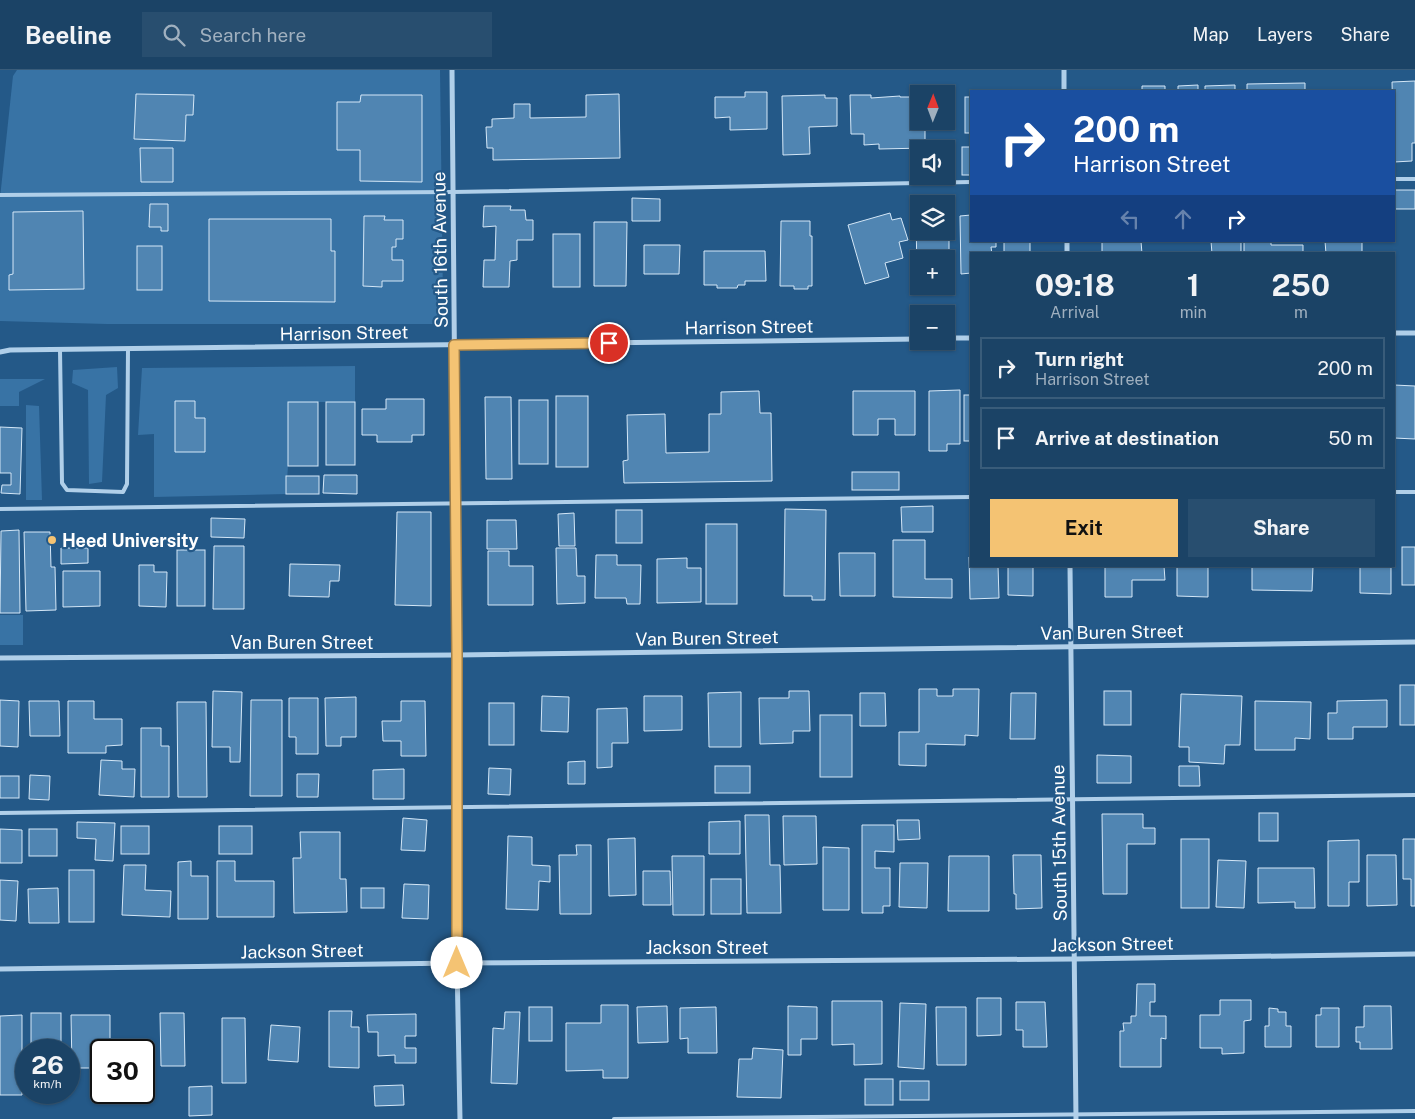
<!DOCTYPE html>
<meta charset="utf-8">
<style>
body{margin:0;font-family:"Public Sans",sans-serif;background:#284e6f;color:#f1f3f6;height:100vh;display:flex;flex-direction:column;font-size:19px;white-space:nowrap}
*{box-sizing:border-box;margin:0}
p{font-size:16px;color:#a0b0bf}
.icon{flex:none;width:28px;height:28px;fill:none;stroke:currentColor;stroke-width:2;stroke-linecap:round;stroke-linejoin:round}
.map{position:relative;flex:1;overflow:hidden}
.panel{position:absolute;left:970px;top:182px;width:425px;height:315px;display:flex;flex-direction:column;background:#1b4366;border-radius:0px;box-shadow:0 1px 4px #0004,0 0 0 1px #395c7a}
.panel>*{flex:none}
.hud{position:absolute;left:970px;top:20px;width:425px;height:152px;border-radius:0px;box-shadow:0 1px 4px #0004,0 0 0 1px #395c7a;background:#1a4fa0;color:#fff;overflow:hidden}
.needle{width:32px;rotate:1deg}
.controls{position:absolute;left:910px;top:15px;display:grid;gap:10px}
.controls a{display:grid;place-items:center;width:45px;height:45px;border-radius:0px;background:#1b4366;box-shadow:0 1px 4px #0004,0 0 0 1px #395c7a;font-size:25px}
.speed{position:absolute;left:15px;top:969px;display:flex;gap:10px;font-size:25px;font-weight:700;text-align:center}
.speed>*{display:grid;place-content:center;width:65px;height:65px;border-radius:50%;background:#1b4366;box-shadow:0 1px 4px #0004,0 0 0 1px #395c7a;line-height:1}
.speed small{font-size:12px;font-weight:400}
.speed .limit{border:2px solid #111;border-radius:8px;background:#fff;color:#111}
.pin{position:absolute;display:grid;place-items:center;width:42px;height:42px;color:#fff;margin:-21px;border:2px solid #fff;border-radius:50%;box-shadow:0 1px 5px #0007}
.me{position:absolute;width:55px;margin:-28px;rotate:0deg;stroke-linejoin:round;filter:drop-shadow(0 0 4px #0008)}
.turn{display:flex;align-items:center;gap:18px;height:105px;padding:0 20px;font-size:22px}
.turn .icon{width:65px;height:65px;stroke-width:2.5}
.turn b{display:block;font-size:35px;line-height:42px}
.lanes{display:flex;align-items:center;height:48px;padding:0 20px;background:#0003;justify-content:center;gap:25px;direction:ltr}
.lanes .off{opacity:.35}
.eta{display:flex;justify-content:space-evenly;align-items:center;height:85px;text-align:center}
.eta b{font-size:30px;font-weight:700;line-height:35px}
.primary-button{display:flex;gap:10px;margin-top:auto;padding:10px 20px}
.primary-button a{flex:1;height:58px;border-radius:0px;background:#f4c373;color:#111;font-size:20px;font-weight:700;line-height:58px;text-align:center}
.primary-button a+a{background:#284e6f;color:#f1f3f6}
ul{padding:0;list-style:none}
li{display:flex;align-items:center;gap:15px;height:62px;margin:0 10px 8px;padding:0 10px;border:2px solid #395c7a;border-radius:0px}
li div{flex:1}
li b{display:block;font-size:19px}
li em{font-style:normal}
header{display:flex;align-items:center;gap:30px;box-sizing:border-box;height:70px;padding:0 25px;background:#1b4366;border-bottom:1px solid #395c7a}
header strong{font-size:24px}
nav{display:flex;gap:28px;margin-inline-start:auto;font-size:18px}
.search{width:350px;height:45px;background:#284e6f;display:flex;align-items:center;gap:12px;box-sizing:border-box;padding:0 18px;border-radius:0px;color:#a0b0bf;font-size:19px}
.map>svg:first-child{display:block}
.green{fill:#3873a5}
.building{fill:#5085b2;stroke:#d4e7f7}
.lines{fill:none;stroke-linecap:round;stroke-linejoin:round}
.service{stroke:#b0cfe9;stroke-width:4}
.minor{stroke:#b0cfe9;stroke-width:5}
.route-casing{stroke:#9f7f4b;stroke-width:12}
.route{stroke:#f4c373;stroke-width:9}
.poi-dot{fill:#f4c373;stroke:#245988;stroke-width:2}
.labels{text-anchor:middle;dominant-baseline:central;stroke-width:4.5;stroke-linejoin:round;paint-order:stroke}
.street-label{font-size:18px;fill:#fff;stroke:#245988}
.poi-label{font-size:18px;font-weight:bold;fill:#fff;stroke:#245988;text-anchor:start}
</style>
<header>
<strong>Beeline</strong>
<div class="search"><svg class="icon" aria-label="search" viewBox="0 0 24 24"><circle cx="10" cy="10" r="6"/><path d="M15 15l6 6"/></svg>Search here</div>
<nav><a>Map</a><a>Layers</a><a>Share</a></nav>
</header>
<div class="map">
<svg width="1415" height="1049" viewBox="0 0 1415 1049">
<rect width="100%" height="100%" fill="#245988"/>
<!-- green -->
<g class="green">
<polygon points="17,0 440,0 443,232 439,254 107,254 0,251 0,128 13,6"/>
<polygon points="355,296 355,332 288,332 288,396 286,424 154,427 154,364 138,365 142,298"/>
<polygon points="117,297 118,318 106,325 102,412 89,414 88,320 72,313 73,300"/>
<polygon points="0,309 45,309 19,322 19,336 0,336"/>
<polygon points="26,335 39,336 42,430 26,430"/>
<rect x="0" y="545" width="23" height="30"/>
</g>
<!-- building -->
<g class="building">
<polygon points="1415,11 1415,73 1412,73 1412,91 1394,92 1392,12"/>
<polygon points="1305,13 1305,21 1245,21 1247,20 1247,14"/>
<polygon points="1198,15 1198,21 1142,21 1142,16 1165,16 1165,21 1178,21 1178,16"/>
<polygon points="1235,15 1235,21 1205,21 1205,16"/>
<polygon points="745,22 767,22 767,59 730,60 730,47 715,48 715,27 745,27"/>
<polygon points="136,24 194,25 193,45 186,45 185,71 134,69"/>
<polygon points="619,24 620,88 493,90 493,78 487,78 486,57 492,57 492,49 514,48 514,34 530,34 530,48 586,47 586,25"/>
<polygon points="361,25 422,25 422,112 360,111 360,80 337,80 337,32 360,32"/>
<polygon points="825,25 825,28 837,28 837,56 809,57 810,84 783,85 782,26"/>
<polygon points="850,25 871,25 871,28 900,26 900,27 919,27 919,51 925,51 925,78 879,79 879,74 864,75 864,64 851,64"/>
<rect x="965" y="27" width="6" height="36"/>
<rect x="962" y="77" width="9" height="28"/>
<polygon points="140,78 173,78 173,112 141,112"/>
<polygon points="1394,120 1415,120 1415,139 1395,139"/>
<polygon points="632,128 660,129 660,151 632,151"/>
<polygon points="150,134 168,134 168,161 161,161 161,157 149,157"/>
<polygon points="484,136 511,136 510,140 525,140 526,150 533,150 533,170 517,170 517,190 510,191 509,217 483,217 484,190 495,190 496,156 483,157"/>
<polygon points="83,141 84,219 9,220 9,205 13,204 13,142"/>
<polygon points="890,143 892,150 901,148 908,170 899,172 903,188 885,193 889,207 865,214 848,155"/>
<polygon points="916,144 919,144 919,161 934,161 934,169 949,168 949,212 946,212 946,189 919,189 919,208 917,208"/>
<polygon points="971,145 971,171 996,171 996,177 991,177 992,184 971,184 971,203 961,204 960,146"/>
<polygon points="364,146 385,146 384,150 403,150 403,169 396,169 396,177 392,177 392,190 403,190 403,211 382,211 382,217 363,216"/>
<polygon points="209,149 331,149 331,181 335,181 335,232 209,231"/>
<polygon points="781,151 810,151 810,166 812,166 812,216 808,216 808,219 794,219 794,216 780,216"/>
<polygon points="594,152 627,152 626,216 594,216"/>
<rect x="553" y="164" width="27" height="53"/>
<rect x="1004" y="171" width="26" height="13"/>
<polygon points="1102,171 1141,171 1142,184 1102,184"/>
<polygon points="1211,171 1241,171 1241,184 1212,184"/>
<polygon points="1244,171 1271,171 1271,175 1303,175 1303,184 1244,184"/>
<polygon points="1325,171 1362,171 1362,184 1326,184"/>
<polygon points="644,175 680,175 679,204 644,204"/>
<rect x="137" y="176" width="25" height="44"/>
<polygon points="704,181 765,181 766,211 745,211 745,215 738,215 737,218 717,218 717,215 704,215"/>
<polygon points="1394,315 1415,316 1415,369 1394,368"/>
<polygon points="960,320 960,374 947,374 947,381 929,381 929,321"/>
<polygon points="759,321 760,343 771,343 772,411 624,413 623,391 628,390 627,345 665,344 666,383 709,382 709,344 721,344 721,322"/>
<polygon points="853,321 915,321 915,365 895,365 895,349 878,349 878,365 853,365"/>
<rect x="964" y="325" width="7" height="46"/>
<rect x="556" y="326" width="32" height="71"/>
<polygon points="485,327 511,327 512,409 486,409"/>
<polygon points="386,329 424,329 424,365 412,365 412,372 377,372 377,365 362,365 362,339 386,339"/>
<rect x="519" y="330" width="29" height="64"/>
<polygon points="175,331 195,331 195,348 205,348 205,382 175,382"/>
<rect x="288" y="332" width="30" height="64"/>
<rect x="326" y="332" width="29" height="63"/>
<polygon points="0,357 22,358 20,424 1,423 2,415 11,415 11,403 0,403"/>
<rect x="852" y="402" width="47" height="18"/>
<polygon points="324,405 357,405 357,424 323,423"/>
<rect x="286" y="406" width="33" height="18"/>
<polygon points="933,436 933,462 902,462 901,437"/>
<polygon points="785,439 826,440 825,530 812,530 812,526 784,526"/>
<rect x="616" y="440" width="26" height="33"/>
<polygon points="397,442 431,442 431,536 395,535"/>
<polygon points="574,443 575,476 559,476 558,444"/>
<polygon points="211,448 245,449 244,468 211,467"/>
<polygon points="487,450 516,450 517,479 487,479"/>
<rect x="706" y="454" width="31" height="80"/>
<polygon points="19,460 20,543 0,543 1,461"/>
<polygon points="24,462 50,462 51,497 55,497 56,540 26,541"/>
<polygon points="893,470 925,470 925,509 952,509 952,528 893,527"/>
<polygon points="214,476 244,476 244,539 213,539"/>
<rect x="1402" y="477" width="13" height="38"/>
<polygon points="61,478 88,478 88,493 61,494"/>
<polygon points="556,478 576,478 577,506 585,506 585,533 557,534"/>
<rect x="177" y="480" width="28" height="56"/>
<polygon points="488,481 509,481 509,496 533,496 533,535 488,535"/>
<polygon points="839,483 875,483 875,526 840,526"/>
<polygon points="596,485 617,485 617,495 641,495 640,534 627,534 626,528 595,528"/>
<polygon points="969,487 971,487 971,496 998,496 999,528 970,529"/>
<polygon points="687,488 687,498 701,498 701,532 657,533 657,489"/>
<polygon points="290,494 340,495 339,511 330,511 329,527 289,526"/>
<polygon points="139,495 154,495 154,502 167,502 166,537 139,536"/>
<polygon points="1008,496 1033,496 1033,526 1008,525"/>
<polygon points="1105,496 1164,496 1165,510 1132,510 1132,527 1105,527"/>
<polygon points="1177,496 1208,496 1208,527 1177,526"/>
<polygon points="1252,496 1313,496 1312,521 1252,520"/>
<polygon points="1360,496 1391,496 1391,524 1360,523"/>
<polygon points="63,501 100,501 100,536 63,537"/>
<rect x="1400" y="615" width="15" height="40"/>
<polygon points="919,619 937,619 937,626 953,626 953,619 979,619 978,666 965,665 965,675 926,674 926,696 899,695 899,662 919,662"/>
<polygon points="213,621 242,622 240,692 230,692 230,677 212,677"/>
<polygon points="789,621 809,621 810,661 793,661 793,673 760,674 759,628 789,628"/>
<rect x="1104" y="621" width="27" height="34"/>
<polygon points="741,622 741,677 709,677 708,623"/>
<polygon points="860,623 885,623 886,656 860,656"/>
<polygon points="1011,623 1036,623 1035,669 1010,669"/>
<polygon points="1181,624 1242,626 1240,675 1225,675 1224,694 1189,692 1189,677 1179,677"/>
<polygon points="542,626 569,627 568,662 541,661"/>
<polygon points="644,626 682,626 682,660 644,661"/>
<polygon points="356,627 356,667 341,667 341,676 326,676 325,628"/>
<polygon points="289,628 318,628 318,684 296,684 296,667 289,667"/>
<polygon points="0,630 19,631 18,677 0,676"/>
<polygon points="251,630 282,630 282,726 250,726"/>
<polygon points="1387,630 1387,657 1353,657 1353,669 1328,669 1328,643 1337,643 1337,631"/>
<polygon points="29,631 59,631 60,666 30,666"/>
<polygon points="68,631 94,631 94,649 122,649 122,675 106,676 106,683 68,683"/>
<polygon points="401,631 425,631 426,686 401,686 401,671 383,671 382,651 401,651"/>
<polygon points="1255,631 1311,632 1310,669 1295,668 1295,680 1255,680"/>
<polygon points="177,632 206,632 207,727 178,727"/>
<rect x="489" y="633" width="25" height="42"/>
<polygon points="627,638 628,673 612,673 612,697 597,698 597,639"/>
<rect x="820" y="645" width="32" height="62"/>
<polygon points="141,658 161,658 161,676 169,676 169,727 141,727"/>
<polygon points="1097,685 1131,686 1131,713 1097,713"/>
<polygon points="101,690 122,691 122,699 135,699 134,727 99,725"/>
<polygon points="585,691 585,714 568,714 568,692"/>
<rect x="715" y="696" width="35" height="27"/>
<polygon points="1179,696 1199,696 1200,716 1179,716"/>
<polygon points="489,698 511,699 510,725 488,724"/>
<polygon points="404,699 404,729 373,729 373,700"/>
<polygon points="297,704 319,704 318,727 297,727"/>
<polygon points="30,705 50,706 49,730 29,729"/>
<rect x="0" y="706" width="19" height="22"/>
<rect x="1259" y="743" width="19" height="28"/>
<polygon points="1102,744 1143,744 1143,758 1155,758 1155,774 1127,774 1127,824 1103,824"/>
<polygon points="745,745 769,745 770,795 780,795 781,843 747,843"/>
<polygon points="783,746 816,746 817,794 784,795"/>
<polygon points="403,748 427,750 425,781 401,780"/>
<polygon points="897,750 919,750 920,769 898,770"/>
<polygon points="740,751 740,784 709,784 709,752"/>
<polygon points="77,752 115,753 113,791 95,790 96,769 77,768"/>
<polygon points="862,755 894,755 894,782 875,781 875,798 890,798 890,836 883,836 883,843 862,843"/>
<rect x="121" y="756" width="28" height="28"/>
<rect x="219" y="756" width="33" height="28"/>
<polygon points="0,759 22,760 22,793 0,793"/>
<rect x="29" y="759" width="28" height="27"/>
<polygon points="300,762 340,762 340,809 346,809 347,842 294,843 293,788 301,788"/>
<polygon points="508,766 532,767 532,795 550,796 550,812 539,811 538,840 506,839"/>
<polygon points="635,768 636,825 609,826 608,769"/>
<rect x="1181" y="769" width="28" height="69"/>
<polygon points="1403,769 1415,769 1415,836 1411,836 1411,809 1403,809"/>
<polygon points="1359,770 1359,812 1349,812 1349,836 1328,836 1328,771"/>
<polygon points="576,775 591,775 591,844 560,844 559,785 577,785"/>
<polygon points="823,777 849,778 849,840 823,840"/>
<polygon points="1013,785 1041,785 1042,838 1016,839 1016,824 1014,824"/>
<polygon points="1367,785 1396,785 1397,835 1367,836"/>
<polygon points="672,786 704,786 704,845 673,845"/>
<polygon points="949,786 989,786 989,841 948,841"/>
<polygon points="1218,790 1246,791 1244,838 1216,837"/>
<polygon points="191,791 191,806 208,806 208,849 178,849 178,792"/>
<polygon points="217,791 235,791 235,811 274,811 274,847 217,847"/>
<polygon points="900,793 928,793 927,838 899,837"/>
<polygon points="124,795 146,795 145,820 171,821 170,847 122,845"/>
<polygon points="1258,798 1314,798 1315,838 1295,838 1295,832 1258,833"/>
<rect x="69" y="800" width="25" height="52"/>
<polygon points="643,801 670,801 671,835 643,835"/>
<rect x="711" y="809" width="30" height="35"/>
<polygon points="0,810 18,811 16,851 0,850"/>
<polygon points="404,814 429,815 428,849 402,848"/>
<polygon points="58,818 59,853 29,853 28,819"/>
<rect x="361" y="818" width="23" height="20"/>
<polygon points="1137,914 1155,914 1155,932 1150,932 1150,946 1166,946 1166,969 1161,968 1161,997 1120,997 1120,961 1124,961 1123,953 1131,953 1131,946 1136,946"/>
<polygon points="977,928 1001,928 1001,965 977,966"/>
<polygon points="1220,930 1251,930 1251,950 1244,951 1244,983 1222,984 1222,978 1200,978 1200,945 1220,945"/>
<polygon points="832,931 882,931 882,994 854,995 854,974 832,975"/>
<polygon points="1016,932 1045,932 1047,977 1023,977 1023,960 1016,960"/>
<polygon points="900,933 926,934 924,999 898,997"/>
<polygon points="601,935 628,935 628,1008 603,1008 603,1000 566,1001 566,953 601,953"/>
<polygon points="667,936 668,972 638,973 637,937"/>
<polygon points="788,936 817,937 817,969 801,969 801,985 788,985"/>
<polygon points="1364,936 1391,936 1392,979 1360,979 1360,972 1356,972 1356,957 1364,957"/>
<rect x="529" y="937" width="23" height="34"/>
<polygon points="716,937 717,983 688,983 688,968 680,969 680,938"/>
<polygon points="936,937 966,937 966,995 937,995"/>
<polygon points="1269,938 1278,939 1278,942 1286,942 1286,956 1291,956 1291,977 1265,977 1265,956 1269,956"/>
<polygon points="1321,938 1339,938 1339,977 1316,977 1316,945 1321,945"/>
<polygon points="329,941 352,941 351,957 359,957 359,998 329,997"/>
<polygon points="505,942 520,942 517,1014 491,1013 493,958 504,959"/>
<rect x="31" y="943" width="30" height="37"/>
<polygon points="160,943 184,943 185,996 161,996"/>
<polygon points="416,944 416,966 405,966 405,978 416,978 416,993 395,993 395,985 378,986 378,962 368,962 367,945"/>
<polygon points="22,945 22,1025 0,1025 0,946"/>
<polygon points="71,945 110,945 110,980 101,980 101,998 72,998"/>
<polygon points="222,948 245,948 246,1013 222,1013"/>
<polygon points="271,955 300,957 298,992 268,990"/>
<polygon points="753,978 783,980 781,1028 737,1027 739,989 752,989"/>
<rect x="865" y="1009" width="28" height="26"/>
<rect x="900" y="1011" width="29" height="19"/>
<polygon points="403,1015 404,1035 375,1036 374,1016"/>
<polygon points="212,1016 212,1045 189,1046 189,1017"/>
</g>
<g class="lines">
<!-- service -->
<g class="service">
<polyline points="1394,109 1415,109"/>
<polyline points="0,125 453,122 971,112"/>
<polyline points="60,280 62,413 67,420 123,422 127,414 128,279"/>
<polyline points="1394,422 1415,422"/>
<polyline points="0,439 971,427"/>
<polyline points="0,743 1415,725"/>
<polyline points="614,1049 1415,1041"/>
</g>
<!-- minor -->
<g class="minor">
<polyline points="452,0 457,585 457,893 460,1049"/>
<polyline points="1064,0 1064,21"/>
<polyline points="1067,171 1067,184"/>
<polyline points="1394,263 1415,263"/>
<polyline points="946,268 971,268"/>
<polyline points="0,282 10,280 919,269"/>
<polyline points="1070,496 1076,1049"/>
<polyline points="0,588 457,585 1415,572"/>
<polyline points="0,899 457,893 1074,889 1415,884"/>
</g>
</g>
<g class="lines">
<!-- route casing -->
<g class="route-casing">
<polyline id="route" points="457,893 457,585 454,275 609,273"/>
</g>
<!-- route -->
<use href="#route" class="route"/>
</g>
<!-- markers -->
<circle class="poi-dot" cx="52" cy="470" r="5"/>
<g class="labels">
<!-- street labels -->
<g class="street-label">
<text transform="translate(440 180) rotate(-91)">South 16th Avenue</text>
<text transform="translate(749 257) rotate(-1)">Harrison Street</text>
<text transform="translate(344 263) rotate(-1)">Harrison Street</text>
<text transform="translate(1112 562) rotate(-1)">Van Buren Street</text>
<text transform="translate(707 568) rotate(-1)">Van Buren Street</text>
<text x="302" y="572">Van Buren Street</text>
<text transform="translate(1059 773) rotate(-91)">South 15th Avenue</text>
<text transform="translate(1112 874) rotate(-1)">Jackson Street</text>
<text x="707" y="877">Jackson Street</text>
<text transform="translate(302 881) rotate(-1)">Jackson Street</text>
</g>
<!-- poi labels -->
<g class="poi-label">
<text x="62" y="470">Heed University</text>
</g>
</g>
</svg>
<div class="controls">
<a><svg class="needle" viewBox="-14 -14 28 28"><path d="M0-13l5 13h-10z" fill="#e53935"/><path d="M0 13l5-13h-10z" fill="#a0b0bf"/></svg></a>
<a><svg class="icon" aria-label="sound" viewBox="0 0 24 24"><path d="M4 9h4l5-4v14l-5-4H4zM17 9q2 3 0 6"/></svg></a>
<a><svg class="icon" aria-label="layers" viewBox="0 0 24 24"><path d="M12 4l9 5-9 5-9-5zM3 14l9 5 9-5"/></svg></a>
<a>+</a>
<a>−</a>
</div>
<div class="speed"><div>26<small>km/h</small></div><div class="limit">30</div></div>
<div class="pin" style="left:609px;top:273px;background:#d93025"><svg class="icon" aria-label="arrive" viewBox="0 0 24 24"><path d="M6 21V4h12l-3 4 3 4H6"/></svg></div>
<svg class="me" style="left:457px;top:893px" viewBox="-20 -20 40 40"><circle r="19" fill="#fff"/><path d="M0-13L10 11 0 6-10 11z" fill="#f4c373"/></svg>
<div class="hud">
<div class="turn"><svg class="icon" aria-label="right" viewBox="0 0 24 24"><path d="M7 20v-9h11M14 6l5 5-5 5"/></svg><div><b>200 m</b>Harrison Street</div></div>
<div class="lanes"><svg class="icon off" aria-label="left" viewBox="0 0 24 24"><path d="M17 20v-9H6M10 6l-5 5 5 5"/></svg><svg class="icon off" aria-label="ahead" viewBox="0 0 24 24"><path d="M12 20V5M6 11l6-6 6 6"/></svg><svg class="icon" aria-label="right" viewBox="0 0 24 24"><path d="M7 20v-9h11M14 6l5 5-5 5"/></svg></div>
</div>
<section class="panel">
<div class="eta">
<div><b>09:18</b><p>Arrival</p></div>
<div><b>1</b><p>min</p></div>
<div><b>250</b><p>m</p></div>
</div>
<ul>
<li><svg class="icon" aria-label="right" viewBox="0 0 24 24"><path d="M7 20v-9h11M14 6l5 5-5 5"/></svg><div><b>Turn right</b><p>Harrison Street</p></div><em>200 m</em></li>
<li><svg class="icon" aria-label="arrive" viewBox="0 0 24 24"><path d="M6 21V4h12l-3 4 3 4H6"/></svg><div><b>Arrive at destination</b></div><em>50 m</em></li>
</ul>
<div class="primary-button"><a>Exit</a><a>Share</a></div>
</section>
</div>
